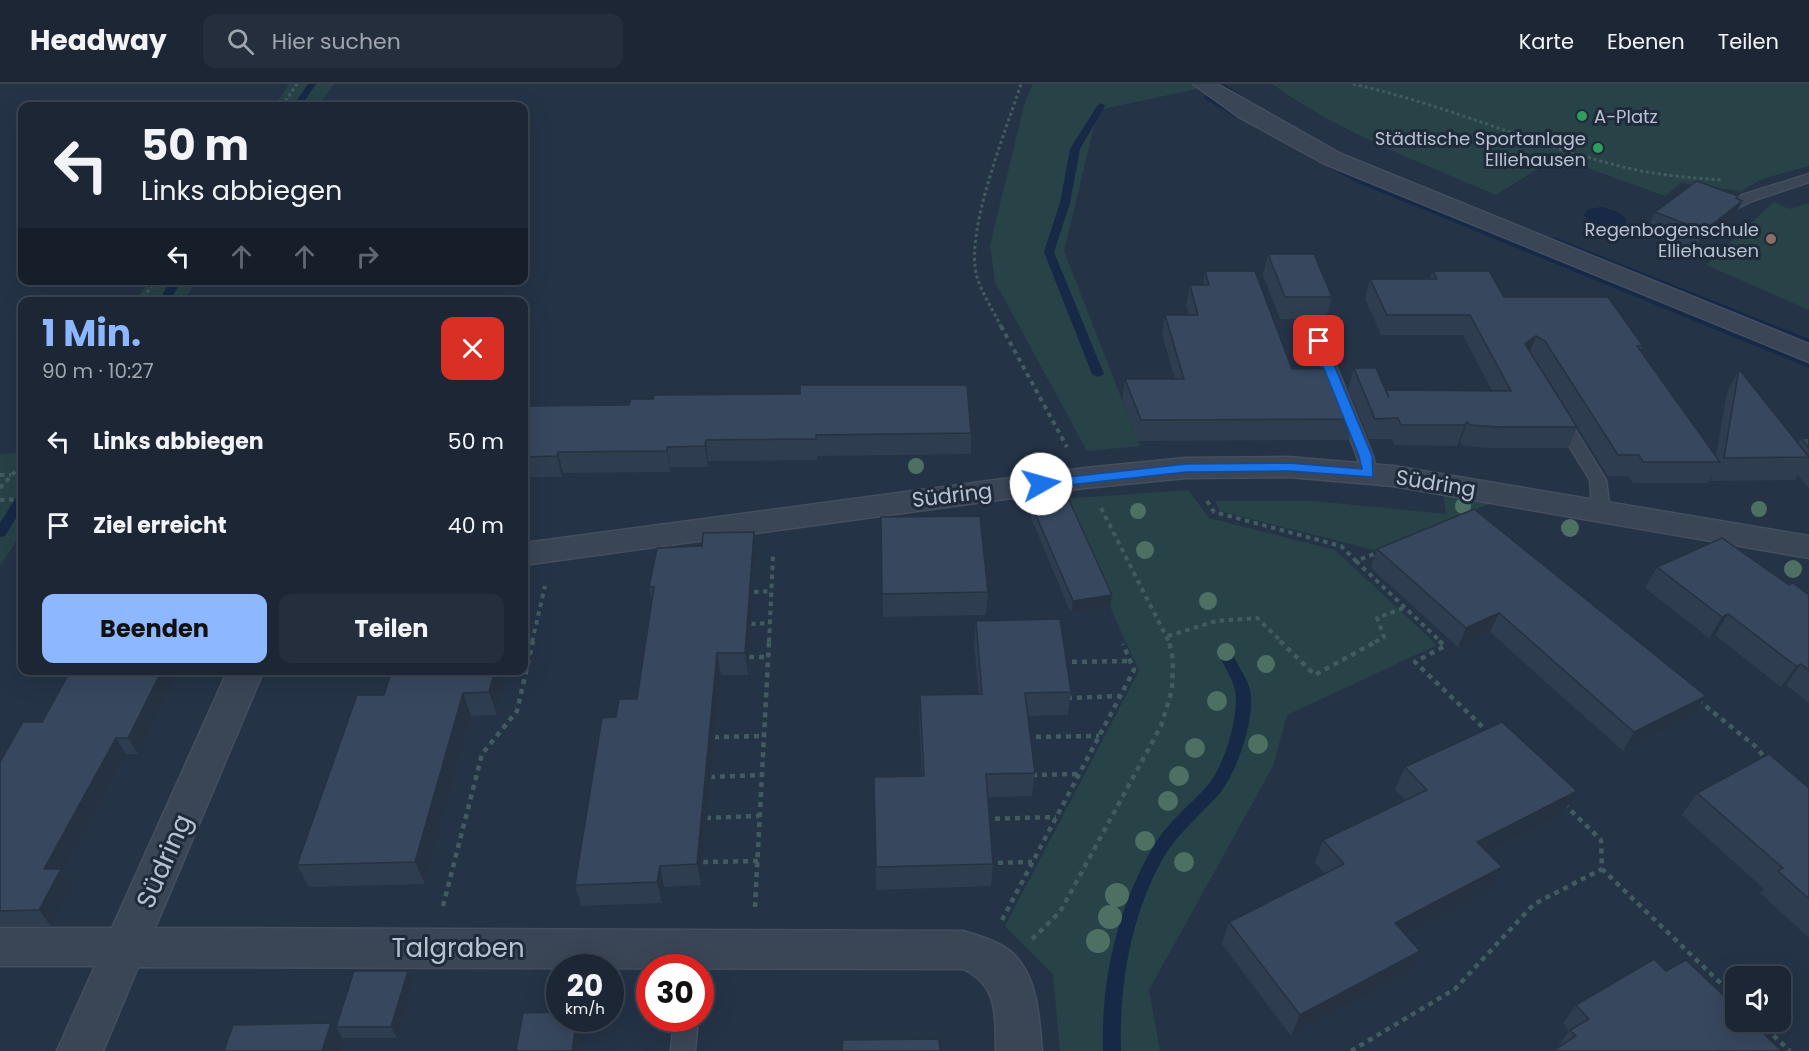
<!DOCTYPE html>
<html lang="de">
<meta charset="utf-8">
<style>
body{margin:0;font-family:Poppins,sans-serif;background:#252e3d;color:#f1f3f6;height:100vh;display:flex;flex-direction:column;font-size:22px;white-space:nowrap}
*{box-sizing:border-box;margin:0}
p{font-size:20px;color:#a0a5ad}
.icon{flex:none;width:33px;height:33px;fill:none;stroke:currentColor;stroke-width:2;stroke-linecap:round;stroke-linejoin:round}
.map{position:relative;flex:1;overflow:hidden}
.drawer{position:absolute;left:18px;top:213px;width:510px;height:378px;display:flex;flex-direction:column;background:#1c2635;border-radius:12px;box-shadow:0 6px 24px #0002,0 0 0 2px #3a4350}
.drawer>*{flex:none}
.top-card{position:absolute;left:18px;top:18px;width:510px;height:183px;border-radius:12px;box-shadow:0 6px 24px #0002,0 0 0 2px #3a4350;background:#1c2635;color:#f1f3f6;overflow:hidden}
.controls{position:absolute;left:1725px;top:882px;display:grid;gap:12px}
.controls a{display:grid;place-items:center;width:66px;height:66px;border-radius:12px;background:#1c2635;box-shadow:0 6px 24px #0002,0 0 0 2px #3a4350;font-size:30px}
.speed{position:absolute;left:546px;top:870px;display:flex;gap:12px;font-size:30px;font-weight:700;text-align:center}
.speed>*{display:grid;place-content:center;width:78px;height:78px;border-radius:50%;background:#1c2635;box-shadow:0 6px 24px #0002,0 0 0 2px #3a4350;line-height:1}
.speed small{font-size:15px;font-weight:400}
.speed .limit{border:9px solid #d22;background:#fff;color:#111}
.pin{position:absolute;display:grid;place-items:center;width:51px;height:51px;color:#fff;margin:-26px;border-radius:12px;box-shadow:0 3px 9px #0006}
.me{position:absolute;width:66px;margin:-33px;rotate:83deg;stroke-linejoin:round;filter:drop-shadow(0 0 4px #0008)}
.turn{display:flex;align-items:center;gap:21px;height:126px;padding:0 24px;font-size:27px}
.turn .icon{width:78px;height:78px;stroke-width:2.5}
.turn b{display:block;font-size:42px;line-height:51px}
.lanes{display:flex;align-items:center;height:57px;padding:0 24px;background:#0003;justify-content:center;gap:30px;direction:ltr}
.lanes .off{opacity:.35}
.round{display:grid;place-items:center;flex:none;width:63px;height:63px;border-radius:12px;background:#252e3d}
.head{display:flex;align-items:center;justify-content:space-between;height:102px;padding:0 24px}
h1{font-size:36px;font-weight:700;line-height:45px;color:#8db7ff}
.button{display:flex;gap:12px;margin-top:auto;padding:12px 24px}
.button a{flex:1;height:69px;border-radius:12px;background:#8db7ff;color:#111;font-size:24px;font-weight:700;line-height:69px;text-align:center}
.button a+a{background:#252e3d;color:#f1f3f6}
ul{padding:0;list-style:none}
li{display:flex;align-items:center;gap:18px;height:84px;padding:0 24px}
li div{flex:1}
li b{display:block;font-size:22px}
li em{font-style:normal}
header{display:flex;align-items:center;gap:36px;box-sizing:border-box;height:84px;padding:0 30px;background:#1c2635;border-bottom:2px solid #3a4350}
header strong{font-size:28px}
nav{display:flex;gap:33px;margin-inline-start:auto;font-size:21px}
.search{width:420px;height:54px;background:#252e3d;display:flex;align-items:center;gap:15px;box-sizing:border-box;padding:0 21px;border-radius:12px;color:#a0a5ad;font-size:22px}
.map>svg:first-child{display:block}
.green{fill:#274348}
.water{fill:#162947}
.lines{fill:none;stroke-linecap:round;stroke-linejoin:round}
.stream{fill:#162947;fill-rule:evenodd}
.service-casing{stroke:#444e5f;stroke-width:3}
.minor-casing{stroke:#444e5f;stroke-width:3}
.path-far2{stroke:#415c5f;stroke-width:3;stroke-dasharray:3 3;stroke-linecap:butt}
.path-far1{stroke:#415c5f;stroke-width:4;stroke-dasharray:4.5 4.5;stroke-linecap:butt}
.path{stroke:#415c5f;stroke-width:4.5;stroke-dasharray:5 5;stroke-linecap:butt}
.service{fill:#3a4556;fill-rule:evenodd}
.minor{fill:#3a4556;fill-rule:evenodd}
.tree{fill:#4d7063}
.wall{fill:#2f3d50}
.shaded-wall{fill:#263241}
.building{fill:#37475d;stroke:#263241;stroke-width:1.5}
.route{fill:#1a73e8;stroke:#114b97;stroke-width:1.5}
.leisure-dot{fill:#2e9e5b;stroke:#1f2a3b;stroke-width:2}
.education-dot{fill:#8d6e63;stroke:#1f2a3b;stroke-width:2}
.labels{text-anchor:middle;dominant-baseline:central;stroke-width:6;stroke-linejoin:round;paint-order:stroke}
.far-poi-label{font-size:18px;fill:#b8c1cf;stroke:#1f2a3b;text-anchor:end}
.street-label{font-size:21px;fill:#b8c1cf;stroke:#1f2a3b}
.near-street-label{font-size:26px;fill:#b8c1cf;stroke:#1f2a3b}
</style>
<header>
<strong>Headway</strong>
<div class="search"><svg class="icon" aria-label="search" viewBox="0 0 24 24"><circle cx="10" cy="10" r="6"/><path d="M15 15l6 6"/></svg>Hier suchen</div>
<nav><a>Karte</a><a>Ebenen</a><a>Teilen</a></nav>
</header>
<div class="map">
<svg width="1809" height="967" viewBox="0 0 1809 967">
<rect width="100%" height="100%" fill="#253347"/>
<!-- green -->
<g class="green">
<polygon points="289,0 334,0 318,22 274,22"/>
<polygon points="1033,0 1192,0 1197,5 1098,26 1064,167 1140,362 1087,367 995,198 990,161 1025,18"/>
<path d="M 1272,0 L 1809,0 L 1809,82 L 1762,95 L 1741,107 L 1681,99 L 1665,112 L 1557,73 L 1496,111 C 1420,78 1340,49 1272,0 Z"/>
<polygon points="1774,118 1789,125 1809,119 1809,226 1706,181"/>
<polygon points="150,197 150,196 197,197 183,217 134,217"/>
<polygon points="22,364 22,448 0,482 0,370 19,369"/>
<polygon points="1188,406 1209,434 1335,466 1437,561 1287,631 1273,682 1149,906 1160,967 1060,967 1053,890 1005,842 1139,587 1062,415"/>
<polygon points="1443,411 1489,420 1374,466 1220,427 1215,417 1314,417 1446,430"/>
</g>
<!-- water -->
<path class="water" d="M 1602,123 L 1618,128 L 1626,135 L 1626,139 C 1614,147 1593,143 1584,131 L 1588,125 Z"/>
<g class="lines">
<!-- stream -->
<g class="stream">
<polygon points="308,0 316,0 301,22 293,22"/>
<polygon points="1214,0 1224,0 1246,15 1239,17"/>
<polygon points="1208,10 1243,30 1244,32 1237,34 1205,15 1204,13"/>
<polygon points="1101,19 1105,22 1080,65 1070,119 1054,168 1104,290 1098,293 1092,290 1044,168 1060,119 1070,65 1097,22"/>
<polygon points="1325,75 1362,94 1809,277 1809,284 1356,98 1322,80 1320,78"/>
<polygon points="1554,153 1809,255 1809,262 1550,158 1549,156"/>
<polygon points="171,196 182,196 169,218 158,218"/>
<polygon points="22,411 22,424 5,452 0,453 0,439 17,412"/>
<path d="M 1227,568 L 1232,569 L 1234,573 C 1239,584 1247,594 1250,606 C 1256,633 1237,688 1220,709 C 1199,733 1177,749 1161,778 C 1130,835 1119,903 1121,967 L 1103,967 C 1101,898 1116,830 1149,770 C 1164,741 1187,724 1208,701 C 1224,682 1240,631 1235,606 C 1232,594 1225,584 1220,573 L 1222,569 Z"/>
</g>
<!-- service casing -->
<g class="service-casing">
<g id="service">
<polygon points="1809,90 1809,98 1752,117 1730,128 1724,124 1742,111"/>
<polygon points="1319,253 1326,257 1373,372 1377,390 1375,394 1363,394 1357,372 1312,257"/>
<polygon points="1560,329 1566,331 1606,396 1610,427 1607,431 1595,431 1592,427 1590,396 1552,334"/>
<polygon points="674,934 698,934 695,967 671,967"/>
</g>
</g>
<!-- minor casing -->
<g class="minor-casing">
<g id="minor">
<polygon points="1193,0 1217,0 1341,70 1809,260 1809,278 1325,80 1239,33"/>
<polygon points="1289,373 1393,382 1809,452 1809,474 1393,402 1289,393 1186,394 1085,404 524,481 524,459 1085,384 1186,374"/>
<path d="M 228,586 L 264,586 L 155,844 L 963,847 C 979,852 997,857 1010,867 C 1038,890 1039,934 1042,967 L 996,967 C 995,933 999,901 963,885 L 138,883 L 103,967 L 57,967 L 95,882 L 0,882 L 0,844 L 112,844 Z"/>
</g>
</g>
<!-- path-far2 -->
<g class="path-far2">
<path d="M 1353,0 C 1447,21 1534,61 1627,84 C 1659,91 1690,94 1722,96"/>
<polyline points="282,22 297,0"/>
<polyline points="140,218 156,196"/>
<path d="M 1001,243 C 994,227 982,210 977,193 C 964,148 1006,47 1021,0"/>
</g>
<!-- path-far1 -->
<g class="path-far1">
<polyline points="1001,242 1067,363"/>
<polyline points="0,391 11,391"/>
<polyline points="0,404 22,380"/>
<polyline points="0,416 22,415"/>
<polyline points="1207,417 1214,428 1341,462 1356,477 1379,468"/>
<polyline points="1101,424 1169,558"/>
<polyline points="1356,477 1441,558"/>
<polyline points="754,508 771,507"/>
<polyline points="751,540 770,539"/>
<polyline points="1168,552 1216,537 1257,534 1282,558"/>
<polyline points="532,558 545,502"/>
<polyline points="769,558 773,471"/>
<polyline points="1375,558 1384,553 1377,534 1406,523"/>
</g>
<!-- path -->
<g class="path">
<polyline points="1280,557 1315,591 1377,557"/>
<polyline points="1439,557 1445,562 1415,578 1489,649"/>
<polyline points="749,573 768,573"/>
<polyline points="1062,578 1130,577"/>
<polyline points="1067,614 1121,612"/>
<polyline points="1698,616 1755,662 1767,676"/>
<polyline points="714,653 764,652"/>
<polyline points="1026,653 1099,652"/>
<polyline points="1032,691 1079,690"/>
<polyline points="710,693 761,691"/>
<polyline points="1564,720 1601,756 1602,785 1736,914"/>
<polyline points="706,734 759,732"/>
<polyline points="985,735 1056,733"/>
<polyline points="703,778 758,777"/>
<polyline points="988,779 1032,778"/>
<polyline points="443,822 482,670 517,627 533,557"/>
<polyline points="755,823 769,557"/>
<polyline points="1002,836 1134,586 1123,560"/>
<polyline points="1032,855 1060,828 1161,642 1172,606 1173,576 1169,557"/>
<polyline points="1759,938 1790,967"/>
<polyline points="1351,967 1455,905 1534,820 1602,785"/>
</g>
<!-- service -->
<use href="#service" class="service"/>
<!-- minor -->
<use href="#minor" class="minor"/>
</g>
<!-- trees -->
<g class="tree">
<circle cx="1037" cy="376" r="8"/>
<circle cx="916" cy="382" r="8"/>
<circle cx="1463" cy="422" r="8"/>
<circle cx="1759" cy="425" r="8"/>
<circle cx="1138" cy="427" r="8"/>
<circle cx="1570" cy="444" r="9"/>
<circle cx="1145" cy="466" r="9"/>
<circle cx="1793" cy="485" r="9"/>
<circle cx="1208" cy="517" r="9"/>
<circle cx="1226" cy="568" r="9"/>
<circle cx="1266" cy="580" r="9"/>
<circle cx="1217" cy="617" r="10"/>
<circle cx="1258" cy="660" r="10"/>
<circle cx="1195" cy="664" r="10"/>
<circle cx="1179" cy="692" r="10"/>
<circle cx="1168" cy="717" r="10"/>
<circle cx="1145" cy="757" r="10"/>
<circle cx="1184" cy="778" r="10"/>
<circle cx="1117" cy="811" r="12"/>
<circle cx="1110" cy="833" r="12"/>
<circle cx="1098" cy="857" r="12"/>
</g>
<!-- wall -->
<g class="wall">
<polygon points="1738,112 1737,115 1742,117 1732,138 1694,168 1646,150 1655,128"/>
<polygon points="1268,170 1332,213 1326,235 1280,235 1263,191"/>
<polygon points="1205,187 1292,285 1354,335 1348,356 1138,357 1122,316 1125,295 1175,295 1162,251 1165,231 1189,231 1186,221 1190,201 1203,201"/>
<polygon points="1433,187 1643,262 1641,266 1716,372 1727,308 1739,285 1798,359 1801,354 1809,354 1809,405 1798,391 1795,396 1711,397 1712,391 1708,399 1633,399 1628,392 1608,392 1537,278 1536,277 1577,343 1568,364 1491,364 1464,362 1460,359 1457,362 1394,361 1392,355 1369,355 1348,305 1354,284 1386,306 1492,307 1463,251 1381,251 1365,215 1370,195 1430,195"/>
<polygon points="1809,204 1809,219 1802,217"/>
<polygon points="524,322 971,349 971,370 817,372 817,376 708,377 708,383 670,383 670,388 563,389 562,393 529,393 528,400 524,400"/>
<polygon points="1032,422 1110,523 1071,529 1031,434"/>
<polygon points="881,433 988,508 986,531 883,533"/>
<polygon points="754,448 756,470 748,591 721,591 701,801 664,803 662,819 581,822 575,801 637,615 652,517 649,503 702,462"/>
<polygon points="1377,465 1694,630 1623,667 1490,548 1458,563 1371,484"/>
<polygon points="1657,483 1789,501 1809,511 1809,619 1786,601 1781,603 1715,551 1709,554 1645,504"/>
<polygon points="976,537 1071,608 1068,631 1028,632 1035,689 1032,712 987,713 993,780 991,802 876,806 874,693 922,692 919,634 920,611 979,610 974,560"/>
<polygon points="392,586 508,586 497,631 471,632 425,800 309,803 297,781 384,611"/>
<polygon points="177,591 138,670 126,670 63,788 73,801 51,842 0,842 0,678 42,638"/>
<polygon points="1405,683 1563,730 1488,769 1490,806 1405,850 1408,888 1291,952 1222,860 1229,838 1325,790 1315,779 1323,756 1405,716 1395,706"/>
<polygon points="1809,704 1809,854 1760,809 1764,805 1682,731 1697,709"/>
<polygon points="1666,887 1782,967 1557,964 1569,947 1563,939 1576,921"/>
<polygon points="414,898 397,954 342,954 336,943"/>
</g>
<!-- shaded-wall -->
<g class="shaded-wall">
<polygon points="1738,112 1733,124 1742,117 1732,138 1694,168 1704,147"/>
<polygon points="1536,252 1528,272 1525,260"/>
<polygon points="1467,338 1460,359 1457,362 1465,341"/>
<polygon points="706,356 708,377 708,383 705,362"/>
<polygon points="667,363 670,383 670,388 667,367"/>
<polygon points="558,368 563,389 562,393 557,372"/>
<polygon points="524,373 529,393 528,400 524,383"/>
<polygon points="754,448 756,470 748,591 745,569"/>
<polygon points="1112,511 1110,523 1071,529 1073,517"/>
<polygon points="1499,529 1490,548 1458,563 1466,544"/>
<polygon points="1728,530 1715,551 1709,554 1722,533"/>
<polygon points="717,569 721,591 701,801 697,780"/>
<polygon points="1801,580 1786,601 1781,603 1796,582"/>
<polygon points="162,586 174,586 177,591 138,670 128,654"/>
<polygon points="495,586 508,586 497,631 489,608"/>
<polygon points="463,609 471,632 425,800 415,778"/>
<polygon points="1706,612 1694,630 1623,667 1634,648"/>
<polygon points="116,654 126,670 63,788 73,801 51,842 39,826 44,785"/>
<polygon points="1577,707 1563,730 1466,780 1477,758"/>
<polygon points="660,782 664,803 662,819 657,798"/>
<polygon points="1502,783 1490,806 1385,861 1395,839"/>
<polygon points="1420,867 1408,888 1291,952 1300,931"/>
<polygon points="408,887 414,898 397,954 391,943"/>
<polygon points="577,934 580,934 585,947 582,967 572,967"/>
<polygon points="331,939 342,958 340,967 322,967"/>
</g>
<!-- building -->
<g class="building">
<polygon points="1697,97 1738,112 1736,114 1742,117 1704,147 1655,128"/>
<polygon points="1268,170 1314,170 1332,213 1285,213"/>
<polygon points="1205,187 1255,187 1292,285 1334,284 1354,335 1141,336 1125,295 1184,295 1165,231 1198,231 1190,201 1209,201"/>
<polygon points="1433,187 1489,187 1504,213 1608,213 1643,262 1637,262 1720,378 1643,378 1639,371 1618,371 1545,257 1536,252 1525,260 1577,343 1499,343 1471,341 1467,338 1465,341 1401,341 1398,334 1375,335 1354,284 1376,284 1389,314 1386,306 1511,307 1470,231 1387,231 1370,195 1437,195"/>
<polygon points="1739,285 1809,373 1724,374"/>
<polygon points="800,301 967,301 971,349 816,351 816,355 706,356 705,362 667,363 667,367 558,368 557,372 524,373 524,375 524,322 629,321 631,315 653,315 654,311 800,310"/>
<polygon points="1801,354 1809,354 1809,364"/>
<polygon points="1069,416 1112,511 1073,517 1032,422"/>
<polygon points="1474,425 1706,612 1634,648 1499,529 1466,544 1377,465"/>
<polygon points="980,432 988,508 882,510 881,433"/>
<polygon points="754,448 745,569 717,569 697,780 660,782 657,798 575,801 602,634 616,633 619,615 637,615 654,503 649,503 657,464 702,462 703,449"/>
<polygon points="1722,454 1789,501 1793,499 1809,511 1809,586 1801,580 1796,582 1728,530 1722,533 1657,483"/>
<polygon points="1060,535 1071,608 1025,609 1035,689 986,690 993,780 876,783 874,693 924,692 920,611 982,610 976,537"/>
<polygon points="71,586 162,586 128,654 116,654 44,785 61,785 39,826 0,827 0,678 23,638 42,638"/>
<polygon points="392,586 495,586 489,608 463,609 415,778 297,781 357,611 384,611"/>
<polygon points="1502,638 1577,707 1477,758 1502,783 1395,839 1420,867 1300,931 1229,838 1344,780 1323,756 1427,706 1405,683"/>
<polygon points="1769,670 1809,704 1809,815 1778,787 1783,784 1697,709"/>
<polygon points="1654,875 1666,887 1686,876 1736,923 1736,938 1751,938 1782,967 1553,967 1576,952 1570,946 1589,935 1576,921"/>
<polygon points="354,887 408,887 391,943 336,943"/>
<polygon points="560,928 560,934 577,934 572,967 516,967 523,929"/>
<polygon points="331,939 322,967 224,967 233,941"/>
<polygon points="939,955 940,967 842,967 843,956"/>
</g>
<!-- route -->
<polygon class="route" points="1319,254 1324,257 1372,372 1373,393 1289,387 1186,388 1041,404 1034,400 1041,396 1186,380 1289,379 1362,385 1359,372 1313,257"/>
<!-- markers -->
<g class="leisure-dot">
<circle cx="1582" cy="32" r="6"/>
<circle cx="1598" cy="64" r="6"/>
</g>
<circle class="education-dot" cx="1771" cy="155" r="6"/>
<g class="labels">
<!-- far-poi labels -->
<g class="far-poi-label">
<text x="1594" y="32" text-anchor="start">A-Platz</text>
<text x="1586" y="54">Städtische Sportanlage<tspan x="1586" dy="21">Elliehausen</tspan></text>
<text x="1759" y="145">Regenbogenschule<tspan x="1759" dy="21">Elliehausen</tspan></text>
</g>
<!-- street labels -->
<g class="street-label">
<text transform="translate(1436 399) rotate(9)">Südring</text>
<text transform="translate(952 411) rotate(-7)">Südring</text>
</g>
<!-- near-street labels -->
<g class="near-street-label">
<text transform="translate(164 777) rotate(-66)">Südring</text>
<text x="458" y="864">Talgraben</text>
</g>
</g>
</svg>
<div class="controls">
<a><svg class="icon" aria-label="sound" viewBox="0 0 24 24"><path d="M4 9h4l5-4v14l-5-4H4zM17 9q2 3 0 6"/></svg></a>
</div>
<div class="speed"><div>20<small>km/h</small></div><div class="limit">30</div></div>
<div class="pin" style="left:1319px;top:257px;background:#d93025"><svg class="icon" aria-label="arrive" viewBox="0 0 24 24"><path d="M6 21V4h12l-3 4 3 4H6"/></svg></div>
<svg class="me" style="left:1041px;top:400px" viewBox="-20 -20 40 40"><circle r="19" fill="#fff"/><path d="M0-13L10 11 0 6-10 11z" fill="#1a73e8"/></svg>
<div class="top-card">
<div class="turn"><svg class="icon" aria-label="left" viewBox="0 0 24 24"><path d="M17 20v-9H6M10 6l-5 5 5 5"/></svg><div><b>50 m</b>Links abbiegen</div></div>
<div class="lanes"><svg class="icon" aria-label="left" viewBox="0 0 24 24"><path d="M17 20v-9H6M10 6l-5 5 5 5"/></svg><svg class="icon off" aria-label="ahead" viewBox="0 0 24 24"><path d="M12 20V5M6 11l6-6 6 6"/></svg><svg class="icon off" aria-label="ahead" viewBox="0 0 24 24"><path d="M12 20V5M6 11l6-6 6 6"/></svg><svg class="icon off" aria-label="right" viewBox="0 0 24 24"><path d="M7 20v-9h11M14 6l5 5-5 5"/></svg></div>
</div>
<section class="drawer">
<div class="head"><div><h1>1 Min.</h1><p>90 m · 10:27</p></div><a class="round" style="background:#d93025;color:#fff"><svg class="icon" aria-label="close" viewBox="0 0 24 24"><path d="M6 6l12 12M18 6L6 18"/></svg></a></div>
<ul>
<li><svg class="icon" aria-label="left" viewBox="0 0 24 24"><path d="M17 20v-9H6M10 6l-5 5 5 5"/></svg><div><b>Links abbiegen</b></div><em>50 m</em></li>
<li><svg class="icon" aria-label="arrive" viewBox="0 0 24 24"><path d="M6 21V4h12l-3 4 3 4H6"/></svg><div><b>Ziel erreicht</b></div><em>40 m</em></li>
</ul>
<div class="button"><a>Beenden</a><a>Teilen</a></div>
</section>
</div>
